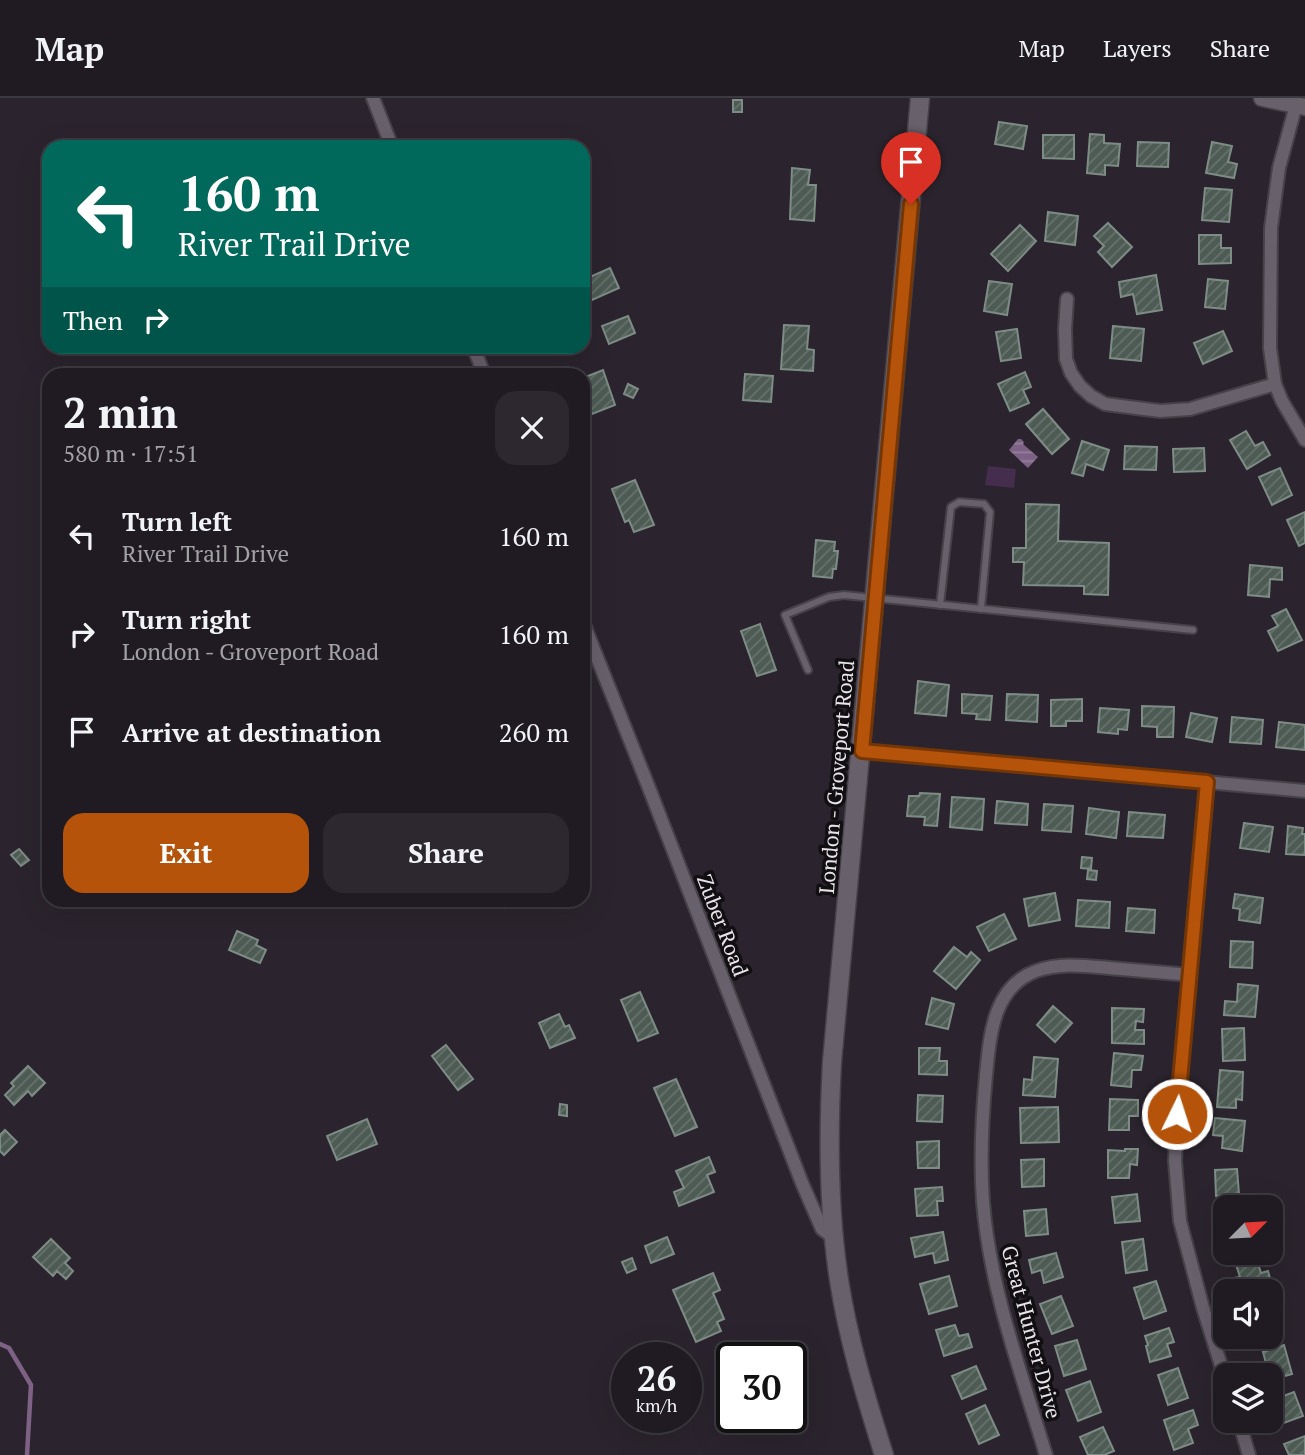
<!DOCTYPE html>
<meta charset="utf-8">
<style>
body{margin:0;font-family:"PT Serif",serif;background:#2d282f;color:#f1f3f6;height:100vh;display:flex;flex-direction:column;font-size:26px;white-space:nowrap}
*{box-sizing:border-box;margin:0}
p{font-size:23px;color:#a2a1a5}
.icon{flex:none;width:38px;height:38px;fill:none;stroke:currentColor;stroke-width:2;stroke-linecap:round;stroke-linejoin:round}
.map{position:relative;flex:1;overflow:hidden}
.drawer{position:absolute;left:42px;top:270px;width:548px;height:539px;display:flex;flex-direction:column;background:#201b22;border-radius:21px;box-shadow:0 7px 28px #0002,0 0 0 2px #3d3940}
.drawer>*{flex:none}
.guide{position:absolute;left:42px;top:42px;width:548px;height:214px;border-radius:21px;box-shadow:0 7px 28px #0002,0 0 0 2px #3d3940;background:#00695c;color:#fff;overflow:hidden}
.needle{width:46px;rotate:66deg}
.tools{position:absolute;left:1213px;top:1097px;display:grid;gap:14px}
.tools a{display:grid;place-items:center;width:70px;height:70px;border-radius:14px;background:#201b22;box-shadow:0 7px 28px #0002,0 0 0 2px #3d3940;font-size:35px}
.speed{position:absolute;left:611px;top:1244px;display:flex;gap:14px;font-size:35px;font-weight:700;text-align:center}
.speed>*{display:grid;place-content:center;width:91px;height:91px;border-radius:50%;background:#201b22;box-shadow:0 7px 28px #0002,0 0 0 2px #3d3940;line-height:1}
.speed small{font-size:18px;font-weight:400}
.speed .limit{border:4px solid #111;border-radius:10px;background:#fff;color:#111}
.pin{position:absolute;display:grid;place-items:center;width:60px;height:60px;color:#fff;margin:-72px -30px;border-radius:50% 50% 50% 0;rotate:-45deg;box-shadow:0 0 7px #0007}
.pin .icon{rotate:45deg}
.me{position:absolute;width:77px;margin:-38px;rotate:4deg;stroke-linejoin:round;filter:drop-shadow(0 0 5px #0008)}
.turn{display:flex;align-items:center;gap:24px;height:147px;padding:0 21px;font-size:32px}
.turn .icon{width:91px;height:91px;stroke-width:2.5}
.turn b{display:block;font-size:49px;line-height:60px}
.then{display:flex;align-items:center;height:66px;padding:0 21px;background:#0003;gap:14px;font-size:26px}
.round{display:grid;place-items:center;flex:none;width:74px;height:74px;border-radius:21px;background:#2d282f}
.headline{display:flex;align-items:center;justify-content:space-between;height:119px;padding:0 21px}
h1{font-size:42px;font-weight:700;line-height:52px}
.primary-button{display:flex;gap:14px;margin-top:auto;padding:14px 21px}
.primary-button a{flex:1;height:80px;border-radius:21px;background:#b45309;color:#fff;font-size:28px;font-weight:700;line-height:80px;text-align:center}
.primary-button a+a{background:#2d282f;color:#f1f3f6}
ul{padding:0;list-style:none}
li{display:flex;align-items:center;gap:21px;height:98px;padding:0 21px}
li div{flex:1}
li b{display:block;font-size:26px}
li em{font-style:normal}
header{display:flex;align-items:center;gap:42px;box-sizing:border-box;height:98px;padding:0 35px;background:#201b22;border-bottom:2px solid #3d3940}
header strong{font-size:33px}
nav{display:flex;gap:38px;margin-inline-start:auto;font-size:24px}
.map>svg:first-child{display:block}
.garden{fill:#452d4d}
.water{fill:url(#water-rules)}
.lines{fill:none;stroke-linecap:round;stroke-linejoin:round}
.stream{stroke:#7d6286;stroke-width:4.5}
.building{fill:url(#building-hatch);stroke:#7d8c85;stroke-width:2}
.service-casing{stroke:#474149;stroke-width:10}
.minor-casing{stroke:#474149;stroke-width:16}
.tertiary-casing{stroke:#474149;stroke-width:19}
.secondary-casing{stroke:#474149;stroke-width:21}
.service{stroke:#68606b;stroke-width:6}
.minor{stroke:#68606b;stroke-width:12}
.tertiary{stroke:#68606b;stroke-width:16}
.secondary{stroke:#68606b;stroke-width:18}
.route-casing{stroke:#753606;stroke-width:18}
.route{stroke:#b45309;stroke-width:12}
.labels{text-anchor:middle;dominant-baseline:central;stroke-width:7;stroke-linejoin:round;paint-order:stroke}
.street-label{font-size:21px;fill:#e8e4ea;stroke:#120f13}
</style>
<header>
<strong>Map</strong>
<nav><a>Map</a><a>Layers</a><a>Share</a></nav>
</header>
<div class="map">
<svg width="1305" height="1357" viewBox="0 0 1305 1357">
<defs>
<pattern id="water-rules" width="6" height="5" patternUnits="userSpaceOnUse" patternTransform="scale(1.75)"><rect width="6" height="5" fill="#7d6286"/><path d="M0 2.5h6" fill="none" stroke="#96809d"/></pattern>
<pattern id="building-hatch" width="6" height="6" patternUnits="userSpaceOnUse" patternTransform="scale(1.75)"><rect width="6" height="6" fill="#4d5b54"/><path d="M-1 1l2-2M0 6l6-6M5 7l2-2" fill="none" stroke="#67726d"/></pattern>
</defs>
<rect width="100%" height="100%" fill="#2b242e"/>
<!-- garden -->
<polygon class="garden" points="988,368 1016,371 1014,390 985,387"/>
<!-- water -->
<polygon class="water" points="1018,341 1021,341 1024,344 1023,346 1038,359 1028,370 1009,352"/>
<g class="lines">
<!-- stream -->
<polyline class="stream" points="0,1246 9,1250 31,1287 27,1357"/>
</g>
<!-- building -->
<g class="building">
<rect x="733" y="2" width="9" height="12"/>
<polygon points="999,24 1027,28 1023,51 995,46"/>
<polygon points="1090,36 1104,37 1104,45 1120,46 1118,68 1105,67 1105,77 1087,75"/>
<polygon points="1043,37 1074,37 1074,61 1043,60"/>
<polygon points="1138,44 1169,45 1168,69 1137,68"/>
<polygon points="1212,44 1232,48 1228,64 1237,66 1234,80 1206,75"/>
<polygon points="792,70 810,72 808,87 816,87 814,123 790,121"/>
<polygon points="1205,90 1232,92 1229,124 1202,122"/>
<polygon points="1048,114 1078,118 1075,147 1045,143"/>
<polygon points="1108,125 1132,149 1112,169 1098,154 1104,148 1094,138"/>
<polygon points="1020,127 1036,143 1008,173 991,156"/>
<polygon points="1199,137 1221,137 1221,150 1231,150 1231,165 1199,166"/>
<polygon points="610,170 619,190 592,202 583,182"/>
<polygon points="1156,177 1162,212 1137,216 1133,196 1121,199 1119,184"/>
<polygon points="1208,181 1228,183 1225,211 1205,209"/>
<polygon points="989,183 1012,186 1007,217 984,213"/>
<polygon points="628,218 635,235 609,246 602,228"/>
<polygon points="784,227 809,228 807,251 814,252 813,273 781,271"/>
<polygon points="1113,228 1144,231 1141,263 1110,260"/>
<polygon points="1017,231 1021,260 1001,263 996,234"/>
<polygon points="1223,233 1232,253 1203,266 1194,245"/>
<polygon points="603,272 615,307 592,316 583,293 583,280"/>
<polygon points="1025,274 1031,289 1023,292 1029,305 1010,313 998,286"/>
<polygon points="745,276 773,278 771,304 743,302"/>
<polygon points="628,286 638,291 633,300 624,296"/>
<polygon points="1043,311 1069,341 1052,356 1026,326"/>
<polygon points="1246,333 1255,348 1263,344 1270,357 1247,371 1230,342"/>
<polygon points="1082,343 1109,352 1103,372 1086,366 1083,378 1072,375"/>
<polygon points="1125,348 1157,349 1156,372 1124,371"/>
<polygon points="1204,350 1205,373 1174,374 1173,351"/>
<polygon points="1280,370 1292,397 1272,407 1259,379"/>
<polygon points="635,382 654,427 634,434 629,422 625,424 612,391"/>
<polygon points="1026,406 1059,407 1058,443 1109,445 1108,497 1084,496 1084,488 1023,487 1024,464 1013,464 1013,450 1026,450"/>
<polygon points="1305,414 1305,445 1299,448 1287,422"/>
<polygon points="816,442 835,444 834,453 838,453 836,471 833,471 832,480 813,478"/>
<polygon points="1250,467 1282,470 1282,482 1270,481 1269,499 1248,497"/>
<polygon points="1286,511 1302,542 1278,553 1268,533 1278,528 1272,518"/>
<polygon points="760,526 776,572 757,578 741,533"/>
<polygon points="918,583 949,587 946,618 915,615"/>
<polygon points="962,596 992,598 990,622 976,621 977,616 962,615"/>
<polygon points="1007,596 1038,597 1037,624 1006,622"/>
<polygon points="1082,601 1082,623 1066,623 1066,628 1051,628 1051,602"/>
<polygon points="1142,608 1174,609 1173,639 1157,639 1157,629 1142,628"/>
<polygon points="1100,610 1129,612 1127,632 1118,631 1118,636 1098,634"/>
<polygon points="1191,615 1217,620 1212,644 1186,639"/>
<polygon points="1232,619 1263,622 1261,646 1230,644"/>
<polygon points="1279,624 1305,627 1305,652 1276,649"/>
<polygon points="920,695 940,696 937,728 924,727 925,719 907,718 909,698 919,698"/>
<polygon points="952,699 984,701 982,732 950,729"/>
<polygon points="997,703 1028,706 1027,727 995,725"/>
<polygon points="1044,706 1073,708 1071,734 1042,732"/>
<polygon points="1089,710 1119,714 1116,740 1086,736"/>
<polygon points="1129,714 1165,717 1163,740 1127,738"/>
<polygon points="1244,725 1273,729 1269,754 1240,750"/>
<polygon points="1288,728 1303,730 1302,736 1305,736 1305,757 1286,756"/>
<polygon points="19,751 29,762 21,768 11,757"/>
<polygon points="1082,759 1092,760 1091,771 1081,770"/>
<polygon points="1088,772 1097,773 1096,782 1087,781"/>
<polygon points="1055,795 1060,822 1029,828 1024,801"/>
<polygon points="1235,796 1263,800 1260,825 1239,822 1240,811 1233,810"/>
<polygon points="501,802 525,802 505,810"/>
<polygon points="1078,802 1110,804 1109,830 1076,828"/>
<polygon points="1128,810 1155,812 1154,835 1126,833"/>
<polygon points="1004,816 1016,841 989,853 977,829"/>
<polygon points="237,833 258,842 256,847 266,852 260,865 229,852"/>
<polygon points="1231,843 1253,844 1252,870 1230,869"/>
<polygon points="954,849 967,859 971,854 980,862 956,891 934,873"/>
<polygon points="1238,886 1258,888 1255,919 1224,917 1225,903 1237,904"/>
<polygon points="640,894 658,935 638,943 621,902"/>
<polygon points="932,900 954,906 948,931 926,926"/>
<polygon points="1053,908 1072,925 1055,944 1037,927"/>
<polygon points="1112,910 1144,911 1143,924 1136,923 1135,932 1144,932 1144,946 1112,945"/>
<polygon points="559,916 565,929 569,927 575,940 550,950 539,925"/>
<polygon points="1244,930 1245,962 1223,963 1222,931"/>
<polygon points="446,947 473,981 458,992 432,958"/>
<polygon points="919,950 940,950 939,963 947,963 947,977 919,976"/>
<polygon points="1114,955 1143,958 1141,972 1132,972 1131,989 1111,987"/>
<polygon points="1034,959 1058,961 1055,999 1023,997 1024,981 1032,982"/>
<polygon points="28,968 45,985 32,998 28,993 14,1007 5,997 14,988 11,985"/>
<polygon points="1220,972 1243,974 1242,1002 1236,1001 1236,1010 1217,1009"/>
<polygon points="676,981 697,1029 675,1038 654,990"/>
<polygon points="918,997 943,998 942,1024 917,1023"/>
<polygon points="1110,1001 1138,1002 1138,1018 1129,1018 1129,1032 1109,1032"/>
<polygon points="560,1006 567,1007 567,1018 559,1017"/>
<polygon points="1058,1009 1059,1044 1021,1045 1020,1010"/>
<polygon points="1215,1020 1245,1023 1242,1053 1222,1050 1223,1038 1213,1037"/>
<polygon points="367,1021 377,1046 337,1062 327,1038"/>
<polygon points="5,1032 17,1044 4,1057 0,1053 0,1037"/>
<polygon points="939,1043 939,1070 918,1070 917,1044"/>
<polygon points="1125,1051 1138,1051 1137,1067 1130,1066 1129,1080 1108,1080 1108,1052 1125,1053"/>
<polygon points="709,1059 715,1074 707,1077 714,1094 679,1108 674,1094 684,1090 676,1073"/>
<polygon points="1044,1061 1044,1088 1022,1089 1021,1062"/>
<polygon points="1237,1071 1239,1096 1216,1098 1215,1072"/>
<polygon points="942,1089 943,1103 937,1103 938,1117 917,1118 915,1091"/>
<polygon points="1137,1096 1140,1123 1115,1125 1112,1099"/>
<polygon points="1046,1111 1048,1136 1026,1138 1024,1113"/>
<polygon points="943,1134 948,1162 935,1165 933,1155 915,1159 911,1140"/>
<polygon points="667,1139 674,1156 651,1165 645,1148"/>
<polygon points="51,1141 70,1160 65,1165 73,1173 66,1181 57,1173 53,1178 33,1159"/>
<polygon points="1143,1141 1147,1172 1126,1175 1122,1144"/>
<polygon points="1056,1155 1063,1179 1044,1185 1041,1172 1032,1175 1029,1162"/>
<polygon points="1255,1156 1261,1175 1268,1173 1271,1184 1239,1194 1234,1180 1240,1179 1235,1163"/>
<polygon points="632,1160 636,1171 627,1175 622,1164"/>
<polygon points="713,1175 720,1192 713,1195 724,1221 717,1224 721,1233 696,1244 673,1192"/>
<polygon points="949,1178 957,1208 929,1216 920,1186"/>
<polygon points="1156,1183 1166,1213 1144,1221 1134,1190"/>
<polygon points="1061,1198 1073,1228 1052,1236 1040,1206"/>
<polygon points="1270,1206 1280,1227 1270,1231"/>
<polygon points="955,1227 959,1238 968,1236 972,1249 944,1258 936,1232"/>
<polygon points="1169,1230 1174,1244 1167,1246 1171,1258 1150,1264 1146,1248 1148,1247 1145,1238"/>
<polygon points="1077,1242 1086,1271 1064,1278 1055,1248"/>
<polygon points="1284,1247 1292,1276 1270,1282 1270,1278 1264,1278 1262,1270 1267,1269 1263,1254"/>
<polygon points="976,1268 986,1291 962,1301 952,1278"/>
<polygon points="1178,1270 1188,1300 1168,1307 1158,1277"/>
<polygon points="1090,1283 1101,1314 1078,1323 1066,1292"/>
<polygon points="1294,1294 1303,1318 1281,1326 1272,1302"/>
<polygon points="985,1307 999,1337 979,1346 966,1316"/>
<polygon points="1193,1312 1198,1327 1188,1331 1193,1345 1174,1352 1164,1322"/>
<polygon points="1103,1329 1114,1353 1104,1357 1088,1357 1080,1339"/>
<polygon points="1305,1338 1305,1357 1289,1357 1284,1346"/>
</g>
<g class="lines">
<!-- service casing -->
<g class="service-casing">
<g id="service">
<polyline points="940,507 951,409 959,404 984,406 990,414 981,511"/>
<polyline points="808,572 785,517 829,499 844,497 1193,532"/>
</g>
</g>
<!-- minor casing -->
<g class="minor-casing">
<g id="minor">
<polyline points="373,0 392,49"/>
<polyline points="1296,7 1279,70 1271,130 1270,250 1275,286 1282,303 1305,342"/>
<polyline points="1067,201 1065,231 1066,261 1071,275 1080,288 1091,298 1105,306 1160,313 1190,311 1275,286"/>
<polyline points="473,248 484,276"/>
<polyline points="583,524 649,690 802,1085 822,1131 834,1140"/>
<polyline points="862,653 1305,693"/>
<polyline points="1207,684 1178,997 1175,1063 1180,1123 1203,1210 1225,1280"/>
<polyline points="1239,1323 1249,1357"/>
<path d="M 1046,1357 C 1021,1274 990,1191 983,1104 C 980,1062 982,1019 986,977 C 990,937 993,889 1036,873 C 1063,863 1093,869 1121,871 C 1144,873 1167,875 1190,877"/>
</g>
</g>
<!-- tertiary casing -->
<g class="tertiary-casing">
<polyline id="tertiary" points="1262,0 1305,9"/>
</g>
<!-- secondary casing -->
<g class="secondary-casing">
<path id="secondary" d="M 884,1357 C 866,1300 848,1241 839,1182 C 828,1110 828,1036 832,964 L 920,0"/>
</g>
<!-- service -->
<use href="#service" class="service"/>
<!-- minor -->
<use href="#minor" class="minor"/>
<!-- tertiary -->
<use href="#tertiary" class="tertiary"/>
<!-- secondary -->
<use href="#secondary" class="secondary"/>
</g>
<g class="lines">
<!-- route casing -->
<g class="route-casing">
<polyline id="route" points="911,106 862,653 1207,684 1177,1016"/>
</g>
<!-- route -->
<use href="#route" class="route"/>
</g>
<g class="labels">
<!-- street labels -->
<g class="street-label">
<text transform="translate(836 679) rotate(-85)">London - Groveport Road</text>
<text transform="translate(723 827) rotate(69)">Zuber Road</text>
<text transform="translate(1032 1234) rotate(75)">Great Hunter Drive</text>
</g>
</g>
</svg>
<div class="tools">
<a><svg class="needle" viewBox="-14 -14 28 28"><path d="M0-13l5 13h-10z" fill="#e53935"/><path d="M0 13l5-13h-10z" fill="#a2a1a5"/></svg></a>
<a><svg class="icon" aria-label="sound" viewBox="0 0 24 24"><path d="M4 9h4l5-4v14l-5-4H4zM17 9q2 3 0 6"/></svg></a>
<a><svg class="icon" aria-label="layers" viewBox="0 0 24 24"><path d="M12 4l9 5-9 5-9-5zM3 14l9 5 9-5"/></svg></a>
</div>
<div class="speed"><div>26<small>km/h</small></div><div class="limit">30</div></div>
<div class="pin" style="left:911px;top:106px;background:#d93025"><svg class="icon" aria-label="arrive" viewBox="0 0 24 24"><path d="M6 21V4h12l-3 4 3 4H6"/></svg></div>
<svg class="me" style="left:1177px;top:1016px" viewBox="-20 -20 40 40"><circle r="17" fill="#b45309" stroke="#fff" stroke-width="3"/><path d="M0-11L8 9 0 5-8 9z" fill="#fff"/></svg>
<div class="guide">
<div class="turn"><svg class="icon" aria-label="left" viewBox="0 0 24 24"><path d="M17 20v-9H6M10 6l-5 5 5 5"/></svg><div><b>160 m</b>River Trail Drive</div></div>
<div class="then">Then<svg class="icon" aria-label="right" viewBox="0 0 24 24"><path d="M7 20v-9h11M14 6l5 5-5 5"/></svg></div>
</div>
<section class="drawer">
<div class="headline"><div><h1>2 min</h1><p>580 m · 17:51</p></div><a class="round"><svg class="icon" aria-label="close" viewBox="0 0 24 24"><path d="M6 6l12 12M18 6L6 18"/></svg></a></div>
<ul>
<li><svg class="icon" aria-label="left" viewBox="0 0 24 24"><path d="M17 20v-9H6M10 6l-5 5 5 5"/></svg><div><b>Turn left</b><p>River Trail Drive</p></div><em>160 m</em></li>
<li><svg class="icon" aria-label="right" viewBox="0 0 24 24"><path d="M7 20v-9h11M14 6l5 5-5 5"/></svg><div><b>Turn right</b><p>London - Groveport Road</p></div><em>160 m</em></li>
<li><svg class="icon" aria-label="arrive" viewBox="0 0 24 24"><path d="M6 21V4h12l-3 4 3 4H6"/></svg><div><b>Arrive at destination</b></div><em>260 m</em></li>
</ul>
<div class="primary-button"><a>Exit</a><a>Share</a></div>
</section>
</div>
